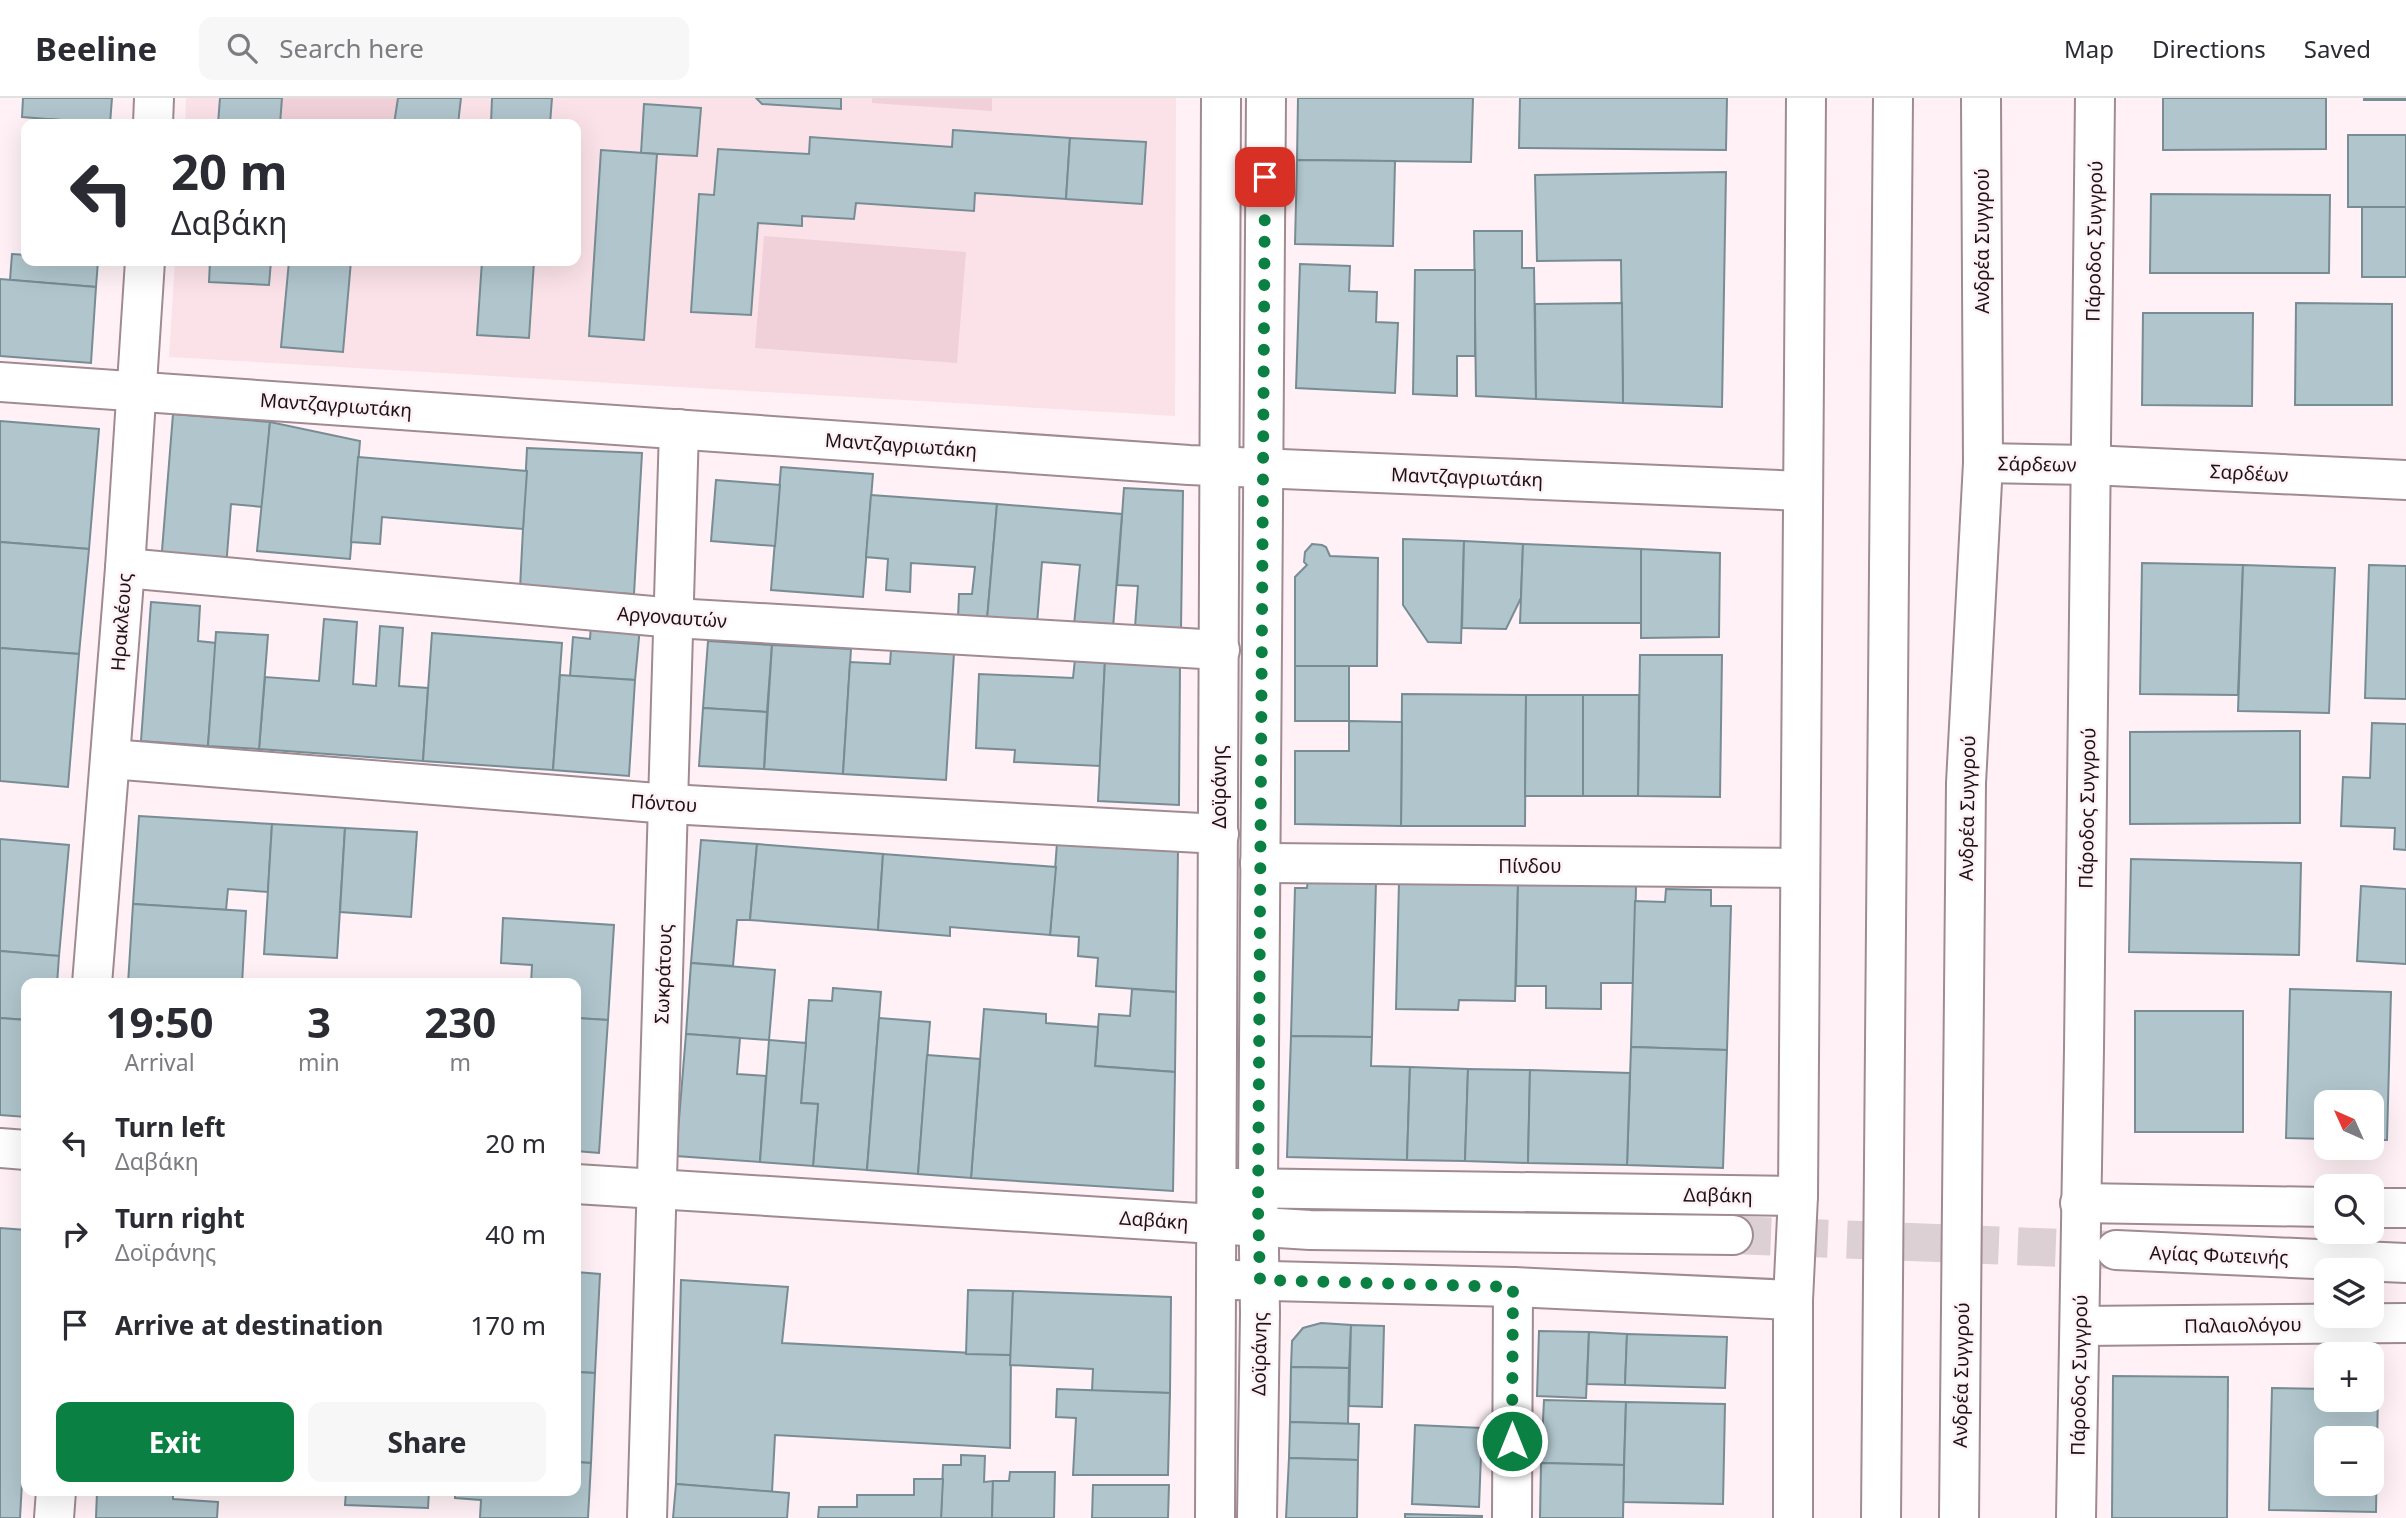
<!DOCTYPE html>
<meta charset="utf-8">
<style>
body{margin:0;font-family:"Noto Sans",sans-serif;background:#f7f7f7;color:#2b2b33;height:100vh;display:flex;flex-direction:column;font-size:26px;white-space:nowrap}
*{box-sizing:border-box;margin:0}
p{font-size:23px;color:#7c7c81}
.icon{flex:none;width:38px;height:38px;fill:none;stroke:currentColor;stroke-width:2;stroke-linecap:round;stroke-linejoin:round}
.map{position:relative;flex:1;overflow:hidden}
.panel{position:absolute;left:21px;top:880px;width:560px;height:518px;display:flex;flex-direction:column;background:#fff;border-radius:14px;box-shadow:0 7px 28px #0002}
.panel>*{flex:none}
.hud{position:absolute;left:21px;top:21px;width:560px;height:147px;border-radius:14px;box-shadow:0 7px 28px #0002;background:#fff;color:#2b2b33;overflow:hidden}
.needle{width:46px;rotate:315deg}
.tools{position:absolute;left:2314px;top:992px;display:grid;gap:14px}
.tools a{display:grid;place-items:center;width:70px;height:70px;border-radius:14px;background:#fff;box-shadow:0 7px 28px #0002;font-size:35px}
.pin{position:absolute;display:grid;place-items:center;width:60px;height:60px;color:#fff;margin:-30px;border-radius:14px;box-shadow:0 4px 10px #0006}
.me{position:absolute;width:77px;margin:-38px;rotate:0deg;stroke-linejoin:round;filter:drop-shadow(0 0 5px #0008)}
.turn{display:flex;align-items:center;gap:24px;height:147px;padding:0 35px;font-size:32px}
.turn .icon{width:91px;height:91px;stroke-width:2.5}
.turn b{display:block;font-size:49px;line-height:60px}
.eta{display:flex;justify-content:space-evenly;align-items:center;height:119px;text-align:center}
.eta b{font-size:42px;font-weight:700;line-height:49px}
.action{display:flex;gap:14px;margin-top:auto;padding:14px 35px}
.action a{flex:1;height:80px;border-radius:14px;background:#0b8043;color:#fff;font-size:28px;font-weight:700;line-height:80px;text-align:center}
.action a+a{background:#f7f7f7;color:#2b2b33}
ul{padding:0;list-style:none}
li{display:flex;align-items:center;gap:21px;height:91px;padding:0 35px}
li div{flex:1}
li b{display:block;font-size:26px}
li em{font-style:normal}
header{display:flex;align-items:center;gap:42px;box-sizing:border-box;height:98px;padding:0 35px;background:#fff;border-bottom:2px solid #e1e1e2}
header strong{font-size:33px}
nav{display:flex;gap:38px;margin-inline-start:auto;font-size:24px}
.search{width:490px;height:63px;background:#f7f7f7;display:flex;align-items:center;gap:18px;box-sizing:border-box;padding:0 24px;border-radius:14px;color:#7c7c81;font-size:26px}
.map>svg:first-child{display:block}
.built{fill:#fbe2e9}
.green{fill:#f0d0d9}
.building{fill:#b0c5cc;stroke:#778c93;stroke-width:2;fill-rule:evenodd}
.lines{fill:none;stroke-linecap:round;stroke-linejoin:round}
.major-tunnel{stroke:#ddd0d4;stroke-width:38;stroke-dasharray:38 19;stroke-linecap:butt}
.minor-casing{stroke:#9f8b91;stroke-width:42}
.major-casing{stroke:#9f8b91;stroke-width:42}
.highway-casing{stroke:#9f8b91;stroke-width:42}
.minor{stroke:#fff;stroke-width:38}
.major{stroke:#fff;stroke-width:38}
.highway{stroke:#fff;stroke-width:38}
.route{stroke:#0b8043;stroke-width:12;stroke-dasharray:0 21.6}
.labels{text-anchor:middle;dominant-baseline:central;stroke-width:5;stroke-linejoin:round;paint-order:stroke}
.street-label{font-size:19px;fill:#1b1416;stroke:#fff1f5}
</style>
<header>
<strong>Beeline</strong>
<div class="search"><svg class="icon" aria-label="search" viewBox="0 0 24 24"><circle cx="10" cy="10" r="6"/><path d="M15 15l6 6"/></svg>Search here</div>
<nav><a>Map</a><a>Directions</a><a>Saved</a></nav>
</header>
<div class="map">
<svg width="2406" height="1420" viewBox="0 0 2406 1420">
<rect width="100%" height="100%" fill="#fff1f5"/>
<!-- built -->
<polygon class="built" points="186,0 1176,0 1175,318 169,259 175,163 576,163 576,26 185,26"/>
<!-- green -->
<g class="green">
<polygon points="282,0 398,0 394,26 280,26"/>
<polygon points="872,0 992,0 992,13 872,5"/>
<polygon points="764,138 966,154 957,265 755,250"/>
</g>
<!-- building -->
<g class="building">
<polygon points="23,0 112,0 110,26 22,19"/>
<polygon points="220,0 282,0 280,26 218,26"/>
<polygon points="398,0 461,0 458,26 394,26"/>
<polygon points="492,0 552,0 550,26 491,26"/>
<polygon points="756,0 841,0 841,11 762,6"/>
<polygon points="1298,0 1473,0 1471,64 1297,62"/>
<polygon points="1520,0 1727,0 1726,52 1519,50"/>
<polygon points="2163,0 2326,0 2326,51 2163,52"/>
<rect x="2364" y="0" width="42" height="2"/>
<polygon points="644,6 701,10 697,58 641,55"/>
<polygon points="49,21 110,26 48,26"/>
<polygon points="953,32 1070,40 1066,101 975,95 974,113 856,105 854,121 802,118 802,128 758,125 751,217 691,214 699,96 714,97 718,51 809,56 810,39 952,49"/>
<rect x="2348" y="37" width="58" height="72"/>
<polygon points="1070,40 1146,44 1142,106 1066,101"/>
<polygon points="601,52 657,56 644,242 589,238"/>
<polygon points="1297,62 1395,63 1393,148 1295,146"/>
<polygon points="1726,74 1722,309 1623,305 1621,162 1537,163 1535,77"/>
<polygon points="2151,96 2330,97 2329,175 2150,175"/>
<rect x="2362" y="109" width="44" height="70"/>
<polygon points="1474,133 1522,133 1522,170 1534,170 1536,301 1476,298"/>
<polygon points="12,156 26,157 26,163 98,163 96,189 10,182"/>
<polygon points="210,163 271,163 269,187 209,184"/>
<polygon points="289,163 351,163 343,254 281,249"/>
<polygon points="482,163 534,163 529,240 477,237"/>
<polygon points="1300,166 1350,168 1349,193 1377,194 1376,224 1398,225 1395,295 1296,290"/>
<polygon points="1415,172 1475,172 1475,258 1457,258 1457,298 1413,296"/>
<polygon points="0,181 96,189 91,265 0,258"/>
<polygon points="1622,205 1623,305 1536,301 1535,206"/>
<polygon points="2296,205 2392,206 2392,307 2295,307"/>
<polygon points="2143,215 2253,215 2252,308 2142,307"/>
<polygon points="173,316 270,324 263,409 231,406 226,470 161,465"/>
<polygon points="0,323 99,331 89,451 0,444"/>
<polygon points="270,324 360,343 350,461 257,453"/>
<polygon points="527,350 642,355 634,496 520,491"/>
<polygon points="358,359 527,373 523,431 382,419 380,446 351,444"/>
<polygon points="781,369 873,376 863,499 771,492"/>
<polygon points="716,382 780,387 775,448 711,443"/>
<polygon points="1124,390 1183,393 1181,532 1135,529 1138,488 1117,487"/>
<polygon points="871,397 997,406 987,522 958,520 959,496 972,496 975,469 911,465 910,494 886,492 888,461 866,459"/>
<polygon points="997,406 1122,416 1113,530 1074,527 1080,467 1042,464 1037,526 987,522"/>
<polygon points="1403,441 1464,443 1461,545 1428,544 1403,507"/>
<polygon points="1464,443 1523,446 1521,500 1506,531 1462,530"/>
<polygon points="0,444 89,451 79,556 0,550"/>
<polygon points="1312,446 1322,447 1326,449 1330,458 1378,460 1377,568 1295,568 1295,479 1307,467 1304,464 1305,454"/>
<polygon points="1523,446 1641,451 1641,525 1520,525"/>
<polygon points="1641,451 1720,455 1719,539 1641,540"/>
<polygon points="2142,465 2243,467 2238,597 2140,596"/>
<polygon points="2243,467 2335,470 2329,615 2238,613"/>
<polygon points="2369,467 2406,468 2406,601 2365,600"/>
<polygon points="151,504 200,508 198,543 216,545 208,648 141,643"/>
<polygon points="324,521 357,524 353,586 376,588 380,528 403,530 399,588 428,590 423,663 259,651 265,579 319,583"/>
<polygon points="591,526 640,529 635,582 570,578 573,539 590,541"/>
<polygon points="216,534 268,537 259,651 208,648"/>
<polygon points="432,535 562,545 553,672 423,663"/>
<polygon points="708,543 772,547 767,614 703,610"/>
<polygon points="772,547 851,551 843,676 764,671"/>
<polygon points="0,550 79,556 68,689 0,683"/>
<polygon points="891,552 954,555 946,682 843,676 850,564 890,566"/>
<polygon points="1640,557 1722,557 1720,699 1638,698"/>
<polygon points="1075,561 1105,562 1100,668 1014,664 1015,652 976,650 979,576 1073,580"/>
<polygon points="1105,562 1180,567 1179,707 1098,703"/>
<rect x="1295" y="568" width="54" height="55"/>
<polygon points="560,577 635,582 629,678 553,672"/>
<polygon points="1402,596 1526,597 1525,728 1401,728"/>
<polygon points="1526,597 1583,597 1583,698 1525,698"/>
<polygon points="1583,597 1639,597 1638,698 1583,698"/>
<polygon points="703,610 767,614 764,671 699,668"/>
<polygon points="1349,623 1402,624 1401,728 1295,726 1295,653 1349,653"/>
<polygon points="2372,625 2406,626 2406,752 2394,751 2395,730 2341,728 2343,679 2370,680"/>
<polygon points="2300,633 2300,725 2130,726 2130,634"/>
<polygon points="139,718 272,726 268,794 228,791 226,812 133,806"/>
<polygon points="272,726 345,730 337,860 264,856"/>
<polygon points="345,730 417,734 411,819 340,814"/>
<polygon points="0,741 69,747 59,858 0,853"/>
<polygon points="701,742 757,746 750,822 737,822 733,868 691,865"/>
<polygon points="1057,745 1178,751 1176,894 1096,888 1098,860 1078,858 1079,839 1050,837"/>
<polygon points="757,746 883,756 878,832 750,822"/>
<polygon points="883,756 1056,769 1050,837 950,829 950,838 878,832"/>
<polygon points="2131,761 2301,765 2299,857 2129,854"/>
<polygon points="1308,781 1376,783 1372,939 1291,938 1295,790 1307,790"/>
<polygon points="1399,783 1518,785 1515,903 1459,902 1458,912 1396,911"/>
<polygon points="1518,785 1636,788 1634,885 1601,885 1601,911 1546,910 1546,888 1516,888"/>
<polygon points="2361,788 2406,791 2406,866 2357,863"/>
<polygon points="1666,791 1711,792 1711,808 1731,808 1727,952 1631,949 1635,803 1665,804"/>
<polygon points="133,806 246,813 242,886 128,886"/>
<polygon points="503,820 614,827 608,922 576,920 576,886 531,886 532,867 501,865"/>
<polygon points="0,853 59,858 57,886 26,886 26,922 0,920"/>
<polygon points="691,865 775,872 769,942 686,936"/>
<polygon points="833,890 881,894 867,1072 813,1068 818,1006 801,1005 809,902 832,903"/>
<polygon points="1132,891 1176,894 1175,974 1095,968 1099,916 1130,918"/>
<polygon points="2290,891 2391,894 2387,1042 2371,1042 2371,1004 2326,1004 2326,1041 2286,1040"/>
<polygon points="984,911 1046,916 1046,925 1098,929 1095,968 1175,974 1173,1093 971,1080"/>
<rect x="2135" y="913" width="108" height="121"/>
<polygon points="0,920 26,922 26,1019 0,1017"/>
<polygon points="576,920 608,922 599,1055 576,1053"/>
<polygon points="879,920 930,924 918,1076 867,1072"/>
<polygon points="686,936 740,940 737,976 766,978 760,1064 676,1058"/>
<polygon points="1291,938 1372,939 1371,968 1410,969 1407,1062 1287,1059"/>
<polygon points="769,942 806,945 801,1005 818,1006 813,1068 760,1064"/>
<polygon points="1631,949 1727,952 1723,1070 1627,1067"/>
<polygon points="927,957 980,961 971,1080 918,1076"/>
<polygon points="1410,969 1468,971 1465,1063 1407,1062"/>
<polygon points="1468,971 1530,972 1528,1065 1465,1063"/>
<polygon points="1530,972 1630,975 1627,1067 1528,1065"/>
<polygon points="0,1130 26,1132 26,1313 20,1420 0,1420"/>
<polygon points="576,1174 600,1176 595,1275 576,1274"/>
<polygon points="681,1182 788,1189 782,1245 1011,1257 1010,1350 775,1337 772,1394 676,1386"/>
<polygon points="968,1192 1013,1193 1011,1257 966,1256"/>
<polygon points="1013,1193 1171,1199 1170,1295 1092,1293 1093,1271 1010,1267"/>
<polygon points="1321,1225 1351,1227 1349,1270 1291,1269 1292,1243 1303,1230"/>
<polygon points="1351,1227 1384,1228 1382,1309 1349,1308"/>
<polygon points="1539,1233 1589,1234 1586,1300 1537,1298"/>
<polygon points="1589,1234 1627,1236 1625,1287 1587,1286"/>
<polygon points="1627,1236 1727,1239 1725,1290 1625,1287"/>
<polygon points="1291,1269 1349,1270 1348,1326 1290,1324"/>
<polygon points="576,1274 595,1275 591,1365 576,1364"/>
<polygon points="2113,1278 2228,1279 2227,1420 2112,1420"/>
<path d="M 2272,1290 L 2326,1291 L 2326,1302 L 2371,1302 L 2371,1291 L 2378,1291 L 2376,1414 L 2269,1412 ZM 2326,1340 L 2371,1340 L 2371,1386 L 2326,1386 Z"/>
<polygon points="1057,1291 1170,1295 1168,1377 1073,1377 1076,1320 1056,1319"/>
<polygon points="1544,1302 1626,1304 1624,1367 1541,1365"/>
<polygon points="1626,1304 1725,1306 1723,1406 1623,1404"/>
<polygon points="1290,1324 1359,1326 1358,1362 1289,1360"/>
<polygon points="1415,1327 1482,1330 1479,1409 1412,1406"/>
<polygon points="961,1357 985,1358 984,1384 993,1383 992,1420 941,1420 943,1367 961,1367"/>
<polygon points="1289,1360 1358,1362 1357,1420 1286,1420"/>
<polygon points="576,1364 591,1365 588,1420 480,1420 481,1402 455,1400 455,1393 576,1393"/>
<polygon points="1541,1365 1624,1367 1623,1420 1540,1420"/>
<polygon points="1010,1374 1055,1374 1054,1420 992,1420 993,1383 1009,1383"/>
<polygon points="914,1381 943,1381 941,1420 818,1420 819,1409 857,1409 857,1397 914,1397"/>
<polygon points="676,1386 789,1395 787,1420 673,1420"/>
<polygon points="1093,1387 1169,1387 1168,1420 1092,1420"/>
<polygon points="97,1393 173,1393 173,1401 218,1404 217,1420 96,1420"/>
<polygon points="346,1393 429,1393 428,1410 345,1407"/>
<polygon points="1405,1416 1482,1418 1482,1420 1405,1420"/>
</g>
<g class="lines">
<!-- major-tunnel -->
<polyline class="major-tunnel" points="1733,1137 2112,1152"/>
<!-- minor casing -->
<g class="minor-casing">
<g id="minor">
<polyline points="153,26 154,0"/>
<polyline points="0,284 1189,367 1803,393"/>
<polyline points="1983,365 2091,367 2406,382"/>
<polyline points="125,470 674,520 1220,552"/>
<polyline points="111,661 669,706 1219,736"/>
<polyline points="1260,765 1800,770"/>
<polyline points="92,886 125,470 145,163"/>
<polyline points="1233,1090 1798,1098"/>
<polyline points="2080,1105 2326,1109"/>
<polyline points="2371,1110 2406,1110"/>
<polyline points="1233,1182 1513,1189 1793,1202"/>
<polyline points="2080,1228 2406,1225"/>
<polyline points="54,1420 56,1393"/>
<polyline points="647,1420 679,331"/>
<polyline points="1215,1420 1221,0"/>
<polyline points="1257,1420 1260,1215 1258,1089 1266,0"/>
<polyline points="1512,1420 1513,1189"/>
<polyline points="1793,1420 1793,1202 1798,1098 1806,0"/>
<polyline points="2076,1420 2084,951 2095,0"/>
</g>
</g>
<!-- major casing -->
<g class="major-casing">
<g id="major">
<polyline points="0,1050 26,1052"/>
<polyline points="576,1086 1310,1132 1733,1137"/>
<polyline points="2116,1152 2406,1165"/>
</g>
</g>
<!-- highway casing -->
<g class="highway-casing">
<g id="highway">
<polyline points="1881,1420 1893,0"/>
<polyline points="1959,1420 1966,685 1983,365 1981,0"/>
</g>
</g>
<!-- minor -->
<use href="#minor" class="minor"/>
<!-- major -->
<use href="#major" class="major"/>
<!-- highway -->
<use href="#highway" class="highway"/>
</g>
<g class="lines">
<!-- route -->
<polyline class="route" points="1265,79 1258,1109 1260,1182 1513,1189 1512,1343"/>
</g>
<g class="labels">
<!-- street labels -->
<g class="street-label">
<text transform="translate(1982 143) rotate(-90)">Ανδρέα Συγγρού</text>
<text transform="translate(2094 143) rotate(-89)">Πάροδος Συγγρού</text>
<text transform="translate(336 307) rotate(4)">Μαντζαγριωτάκη</text>
<text transform="translate(901 347) rotate(4)">Μαντζαγριωτάκη</text>
<text transform="translate(2037 366) rotate(1)">Σάρδεων</text>
<text transform="translate(2249 375) rotate(3)">Σαρδέων</text>
<text transform="translate(1467 379) rotate(2)">Μαντζαγριωτάκη</text>
<text transform="translate(672 519) rotate(4)">Αργοναυτών</text>
<text transform="translate(121 524) rotate(-86)">Ηρακλέους</text>
<text transform="translate(1219 689) rotate(-90)">Δοϊράνης</text>
<text transform="translate(664 705) rotate(4)">Πόντου</text>
<text transform="translate(1967 710) rotate(-89)">Ανδρέα Συγγρού</text>
<text transform="translate(2087 710) rotate(-89)">Πάροδος Συγγρού</text>
<text x="1530" y="768">Πίνδου</text>
<text transform="translate(663 876) rotate(-88)">Σωκράτους</text>
<text transform="translate(1718 1097) rotate(1)">Δαβάκη</text>
<text transform="translate(1154 1122) rotate(4)">Δαβάκη</text>
<text transform="translate(2219 1157) rotate(2)">Αγίας Φωτεινής</text>
<text transform="translate(2243 1227) rotate(-1)">Παλαιολόγου</text>
<text transform="translate(1259 1256) rotate(-89)">Δοϊράνης</text>
<text transform="translate(1961 1277) rotate(-89)">Ανδρέα Συγγρού</text>
<text transform="translate(2079 1277) rotate(-89)">Πάροδος Συγγρού</text>
</g>
</g>
</svg>
<div class="tools">
<a><svg class="needle" viewBox="-14 -14 28 28"><path d="M0-13l5 13h-10z" fill="#e53935"/><path d="M0 13l5-13h-10z" fill="#7c7c81"/></svg></a>
<a><svg class="icon" aria-label="search" viewBox="0 0 24 24"><circle cx="10" cy="10" r="6"/><path d="M15 15l6 6"/></svg></a>
<a><svg class="icon" aria-label="layers" viewBox="0 0 24 24"><path d="M12 4l9 5-9 5-9-5zM3 14l9 5 9-5"/></svg></a>
<a>+</a>
<a>−</a>
</div>
<div class="pin" style="left:1265px;top:79px;background:#d93025"><svg class="icon" aria-label="arrive" viewBox="0 0 24 24"><path d="M6 21V4h12l-3 4 3 4H6"/></svg></div>
<svg class="me" style="left:1512px;top:1343px" viewBox="-20 -20 40 40"><circle r="17" fill="#0b8043" stroke="#fff" stroke-width="3"/><path d="M0-11L8 9 0 5-8 9z" fill="#fff"/></svg>
<div class="hud">
<div class="turn"><svg class="icon" aria-label="left" viewBox="0 0 24 24"><path d="M17 20v-9H6M10 6l-5 5 5 5"/></svg><div><b>20 m</b>Δαβάκη</div></div>
</div>
<section class="panel">
<div class="eta">
<div><b>19:50</b><p>Arrival</p></div>
<div><b>3</b><p>min</p></div>
<div><b>230</b><p>m</p></div>
</div>
<ul>
<li><svg class="icon" aria-label="left" viewBox="0 0 24 24"><path d="M17 20v-9H6M10 6l-5 5 5 5"/></svg><div><b>Turn left</b><p>Δαβάκη</p></div><em>20 m</em></li>
<li><svg class="icon" aria-label="right" viewBox="0 0 24 24"><path d="M7 20v-9h11M14 6l5 5-5 5"/></svg><div><b>Turn right</b><p>Δοϊράνης</p></div><em>40 m</em></li>
<li><svg class="icon" aria-label="arrive" viewBox="0 0 24 24"><path d="M6 21V4h12l-3 4 3 4H6"/></svg><div><b>Arrive at destination</b></div><em>170 m</em></li>
</ul>
<div class="action"><a>Exit</a><a>Share</a></div>
</section>
</div>
